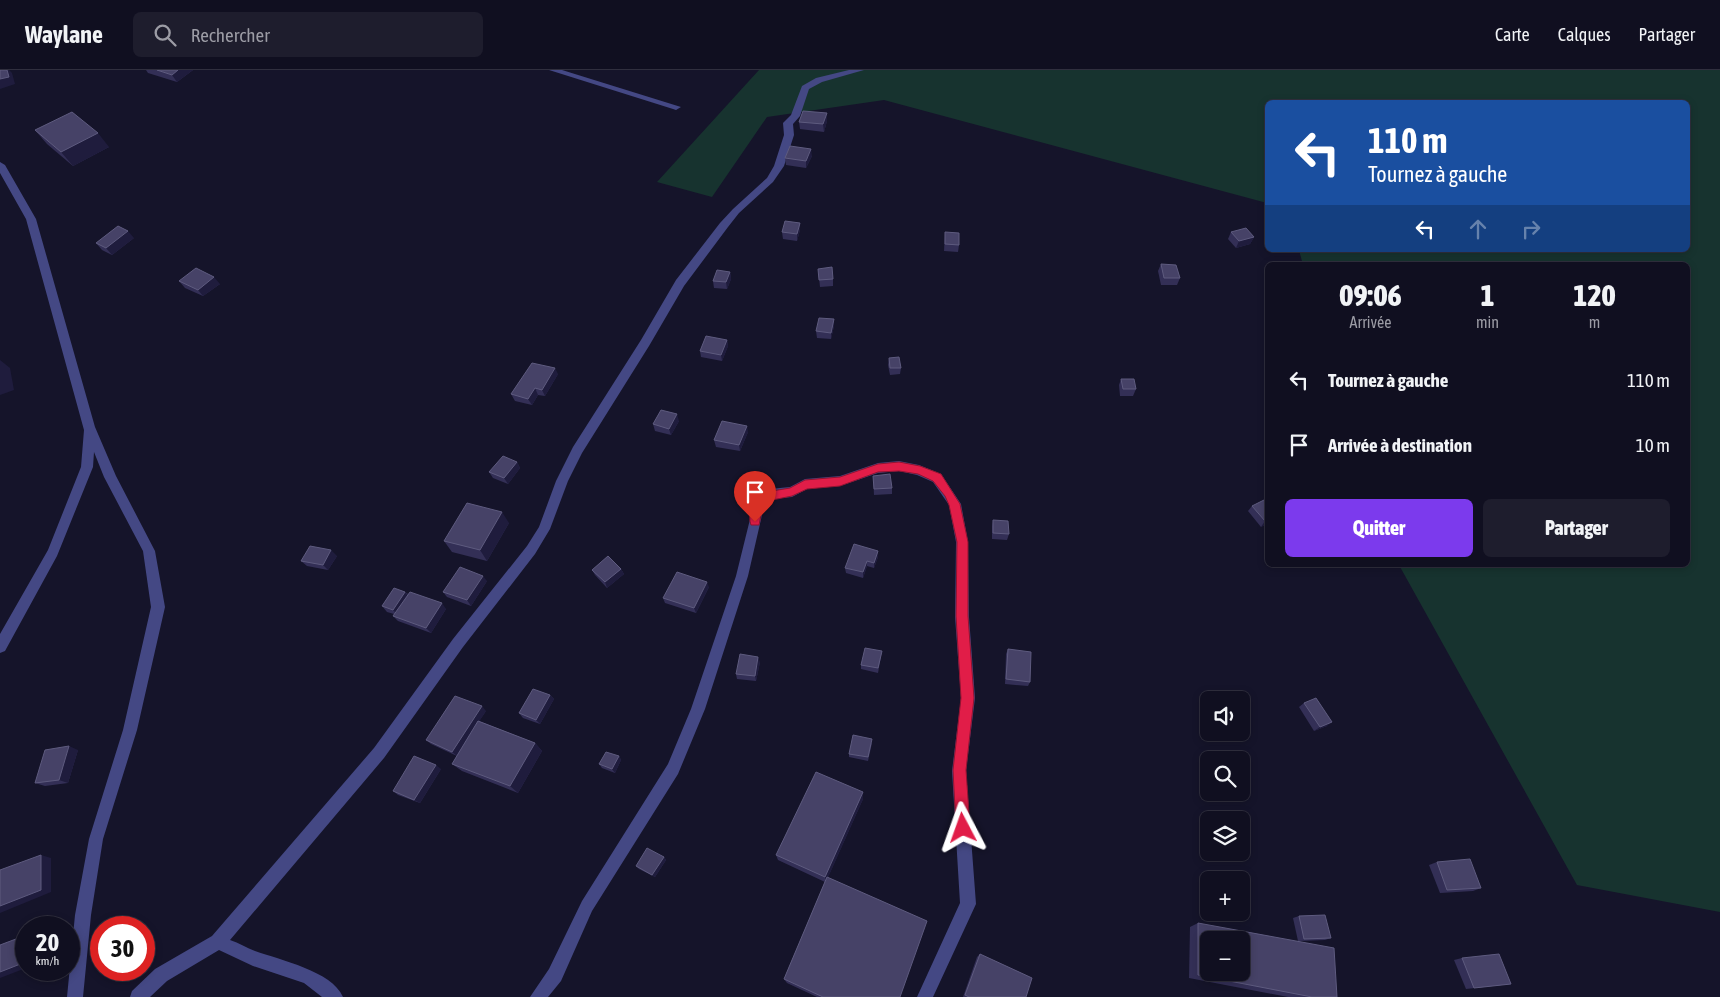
<!DOCTYPE html>
<html lang="fr">
<meta charset="utf-8">
<style>
body{margin:0;font-family:"Asap Condensed",sans-serif;background:#1e1d2d;color:#f1f3f6;height:100vh;display:flex;flex-direction:column;font-size:19px;white-space:nowrap}
*{box-sizing:border-box;margin:0}
p{font-size:16px;color:#9c9ca5}
.icon{flex:none;width:28px;height:28px;fill:none;stroke:currentColor;stroke-width:2;stroke-linecap:round;stroke-linejoin:round}
.map{position:relative;flex:1;overflow:hidden}
.drawer{position:absolute;left:1265px;top:192px;width:425px;height:305px;display:flex;flex-direction:column;background:#100f20;border-radius:8px;box-shadow:0 2px 8px #0003,0 0 0 1px #302f3e}
.drawer>*{flex:none}
.hud{position:absolute;left:1265px;top:30px;width:425px;height:152px;border-radius:8px;box-shadow:0 2px 8px #0003,0 0 0 1px #302f3e;background:#1a4fa0;color:#fff;overflow:hidden}
.controls{position:absolute;left:1200px;top:621px;display:grid;gap:10px}
.controls a{display:grid;place-items:center;width:50px;height:50px;border-radius:8px;background:#100f20;box-shadow:0 2px 8px #0003,0 0 0 1px #302f3e;font-size:25px}
.speed{position:absolute;left:15px;top:846px;display:flex;gap:10px;font-size:25px;font-weight:700;text-align:center}
.speed>*{display:grid;place-content:center;width:65px;height:65px;border-radius:50%;background:#100f20;box-shadow:0 2px 8px #0003,0 0 0 1px #302f3e;line-height:1}
.speed small{font-size:12px;font-weight:400}
.speed .limit{border:8px solid #d22;background:#fff;color:#111}
.pin{position:absolute;display:grid;place-items:center;width:42px;height:42px;color:#fff;margin:-51px -21px;border-radius:50% 50% 50% 0;rotate:-45deg;box-shadow:0 0 5px #0007}
.pin .icon{rotate:45deg}
.me{position:absolute;width:55px;margin:-28px;rotate:356deg;stroke-linejoin:round;filter:drop-shadow(0 0 4px #0008)}
.turn{display:flex;align-items:center;gap:18px;height:105px;padding:0 20px;font-size:22px}
.turn .icon{width:65px;height:65px;stroke-width:2.5}
.turn b{display:block;font-size:35px;line-height:42px}
.lanes{display:flex;align-items:center;height:48px;padding:0 20px;background:#0003;justify-content:center;gap:25px;direction:ltr}
.lanes .off{opacity:.35}
.eta{display:flex;justify-content:space-evenly;align-items:center;height:85px;text-align:center}
.eta b{font-size:30px;font-weight:800;line-height:35px}
.action{display:flex;gap:10px;margin-top:auto;padding:10px 20px}
.action a{flex:1;height:58px;border-radius:8px;background:#7c3aed;color:#fff;font-size:20px;font-weight:800;line-height:58px;text-align:center}
.action a+a{background:#1e1d2d;color:#f1f3f6}
ul{padding:0;list-style:none}
li{display:flex;align-items:center;gap:15px;height:65px;padding:0 20px}
li div{flex:1}
li b{display:block;font-size:19px}
li em{font-style:normal}
header{display:flex;align-items:center;gap:30px;box-sizing:border-box;height:70px;padding:0 25px;background:#100f20;border-bottom:1px solid #302f3e}
header strong{font-size:24px}
nav{display:flex;gap:28px;margin-inline-start:auto;font-size:18px}
.search{width:350px;height:45px;background:#1e1d2d;display:flex;align-items:center;gap:12px;box-sizing:border-box;padding:0 18px;border-radius:8px;color:#9c9ca5;font-size:19px}
.map>svg:first-child{display:block}
.green{fill:#17332f}
.lines{fill:none;stroke-linecap:round;stroke-linejoin:round}
.minor{fill:#444884;fill-rule:evenodd}
.wall{fill:#332f56}
.shaded-wall{fill:#1f1c3d}
.building{fill:#464267;stroke:#5e5b7f;fill-rule:evenodd}
.route{fill:#e11d48;stroke:#92132f}
</style>
<header>
<strong>Waylane</strong>
<div class="search"><svg class="icon" aria-label="search" viewBox="0 0 24 24"><circle cx="10" cy="10" r="6"/><path d="M15 15l6 6"/></svg>Rechercher</div>
<nav><a>Carte</a><a>Calques</a><a>Partager</a></nav>
</header>
<div class="map">
<svg width="1720" height="927" viewBox="0 0 1720 927">
<rect width="100%" height="100%" fill="#15142a"/>
<!-- green -->
<polygon class="green" points="759,0 1720,0 1720,842 1577,815 1399,495 1688,495 1688,195 1303,195 1299,180 1688,180 1688,32 1268,32 1267,133 884,30 767,47 712,127 657,112"/>
<g class="lines">
<!-- minor -->
<g class="minor">
<polygon points="549,0 562,0 681,37 676,40 673,39"/>
<path d="M 849,0 L 864,0 L 822,12 L 809,19 L 800,46 L 793,54 L 794,65 L 784,96 L 773,112 L 739,143 L 728,157 L 684,216 L 649,276 L 582,383 L 568,411 L 550,459 L 535,484 L 463,577 L 384,688 L 230,870 C 239,873 247,878 255,881 C 280,890 332,901 343,927 L 322,927 L 304,913 L 253,896 L 219,880 L 167,911 L 150,927 L 130,927 L 132,921 L 155,899 L 212,866 L 374,678 L 453,569 L 527,476 L 539,457 L 556,411 L 573,377 L 641,270 L 676,210 L 720,153 L 733,139 L 767,108 L 774,96 L 784,65 L 783,53 L 791,45 L 802,16 L 816,8 Z"/>
<polygon points="0,92 5,95 36,149 95,357 116,406 155,481 165,537 137,660 103,769 91,845 83,927 67,927 75,845 89,769 123,660 151,537 143,481 104,407 94,382 93,397 57,486 5,581 0,583 0,564 48,480 81,397 84,360 26,149 0,103"/>
<polygon points="899,391 919,395 941,404 961,434 968,472 969,547 975,628 966,701 976,834 933,927 917,927 960,833 952,701 961,628 955,547 956,472 949,435 933,412 917,405 899,401 878,403 840,416 807,419 792,427 772,429 765,432 748,506 705,639 678,704 592,841 561,911 548,927 530,927 549,899 582,831 668,694 691,639 736,506 756,425 770,419 790,417 805,409 840,406 878,393"/>
</g>
</g>
<!-- wall -->
<g class="wall">
<polygon points="146,0 193,0 177,12 148,3"/>
<polygon points="827,51 824,62 800,59 799,52"/>
<polygon points="35,60 109,77 73,96 47,74"/>
<polygon points="812,86 806,98 786,95 785,88"/>
<polygon points="800,153 800,160 797,171 783,169 782,162"/>
<polygon points="945,162 959,175 958,182 944,181"/>
<polygon points="1231,162 1254,167 1250,174 1236,178 1228,169"/>
<polygon points="134,168 112,185 102,180 96,173"/>
<polygon points="1161,194 1180,208 1177,215 1161,215 1158,201"/>
<polygon points="818,199 833,209 833,216 820,217"/>
<polygon points="730,202 731,209 727,219 714,218 713,211"/>
<polygon points="179,211 220,214 203,226 185,218"/>
<polygon points="834,249 834,256 831,269 817,268 816,261"/>
<polygon points="727,270 728,276 722,291 701,287 700,281"/>
<polygon points="889,288 901,298 900,304 890,305 888,295"/>
<polygon points="558,304 545,326 538,325 532,335 515,331 511,324"/>
<polygon points="1121,309 1136,319 1133,326 1120,326 1119,315"/>
<polygon points="679,351 671,365 655,361 653,354"/>
<polygon points="748,362 740,381 716,377 714,370"/>
<polygon points="517,392 520,398 508,414 493,408 489,402"/>
<polygon points="873,406 892,418 892,424 874,425"/>
<polygon points="1252,436 1268,453 1261,457 1248,441"/>
<polygon points="993,450 1009,464 1007,470 992,469 992,456"/>
<polygon points="509,453 487,491 452,482 444,471"/>
<polygon points="878,481 878,487 874,498 867,496 863,508 846,503 845,498"/>
<polygon points="337,486 328,500 307,496 301,491"/>
<polygon points="621,499 624,504 607,518 595,505 592,500"/>
<polygon points="487,511 471,536 447,527 443,522"/>
<polygon points="709,517 696,543 665,533 663,528"/>
<polygon points="405,522 408,524 446,539 431,563 398,551 393,546 394,544 387,542 382,536"/>
<polygon points="1008,579 1030,612 1028,616 1005,614 1006,584"/>
<polygon points="882,581 878,603 861,599 861,595"/>
<polygon points="760,592 756,611 737,609 736,604"/>
<polygon points="550,625 554,629 540,654 523,648 519,643"/>
<polygon points="1304,633 1327,656 1314,661 1299,637"/>
<polygon points="486,641 479,651 535,673 542,681 518,723 462,701 452,694 457,686 431,674 426,670"/>
<polygon points="872,673 868,691 849,687 849,684"/>
<polygon points="78,680 68,713 45,716 35,713"/>
<polygon points="619,686 621,690 615,703 602,698 599,694"/>
<polygon points="441,699 420,733 398,725 393,721"/>
<polygon points="863,722 863,729 828,807 900,927 817,927 787,913 784,909 825,812 778,790 776,785"/>
<polygon points="664,787 666,790 655,807 639,799 636,796"/>
<polygon points="1437,792 1481,818 1473,821 1440,823 1429,795"/>
<polygon points="1299,846 1331,868 1325,870 1298,871 1293,848"/>
<polygon points="1198,853 1337,927 1288,927 1189,908 1190,857"/>
<polygon points="980,884 1026,927 963,927 977,887"/>
<polygon points="1462,888 1511,914 1466,919 1454,890"/>
</g>
<!-- shaded-wall -->
<g class="shaded-wall">
<polygon points="7,0 9,0 12,3 15,14 0,19 0,9"/>
<polygon points="178,0 193,0 177,12 172,5"/>
<polygon points="827,43 827,51 824,62 823,54"/>
<polygon points="98,63 109,77 73,96 61,82"/>
<polygon points="811,79 812,86 806,98 806,91"/>
<polygon points="800,153 800,160 797,171 797,164"/>
<polygon points="128,161 134,168 112,185 106,178"/>
<polygon points="1254,167 1250,174 1236,178 1239,171"/>
<polygon points="730,202 731,209 727,219 726,212"/>
<polygon points="214,207 220,214 203,226 198,220"/>
<polygon points="834,249 834,256 831,269 831,263"/>
<polygon points="727,270 728,276 722,291 721,285"/>
<polygon points="0,290 10,298 14,320 0,325"/>
<polygon points="555,298 558,304 545,326 542,320"/>
<polygon points="535,318 538,325 532,335 528,329"/>
<polygon points="677,344 679,351 671,365 669,359"/>
<polygon points="747,356 748,362 740,381 739,375"/>
<polygon points="517,392 520,398 508,414 504,408"/>
<polygon points="502,442 509,453 487,491 480,480"/>
<polygon points="1268,450 1268,453 1261,457 1265,451"/>
<polygon points="331,480 337,486 328,500 323,495"/>
<polygon points="878,481 878,487 874,498 874,493"/>
<polygon points="867,491 867,496 863,508 863,502"/>
<polygon points="621,499 624,504 607,518 605,512"/>
<polygon points="483,506 487,511 471,536 467,530"/>
<polygon points="707,512 709,517 696,543 694,538"/>
<polygon points="405,522 410,527 398,545 393,540"/>
<polygon points="442,533 446,539 431,563 426,558"/>
<polygon points="758,587 760,592 756,611 755,606"/>
<polygon points="550,625 554,629 540,654 536,650"/>
<polygon points="482,636 486,641 457,686 452,682"/>
<polygon points="1332,652 1327,656 1314,661 1320,657"/>
<polygon points="535,673 542,681 518,723 510,716"/>
<polygon points="69,676 78,680 68,713 59,710"/>
<polygon points="619,686 621,690 615,703 612,699"/>
<polygon points="436,695 441,699 420,733 414,730"/>
<polygon points="863,722 863,729 826,812 825,807"/>
<polygon points="41,785 51,788 51,822 0,843 0,836"/>
<polygon points="664,787 666,790 655,807 652,805"/>
<polygon points="24,866 26,867 26,898 0,908 0,902"/>
</g>
<!-- building -->
<g class="building">
<polygon points="0,0 7,0 9,7 0,9"/>
<polygon points="157,0 178,0 172,5"/>
<polygon points="803,41 827,43 823,54 799,52"/>
<polygon points="72,42 98,63 61,82 35,60"/>
<polygon points="790,76 811,79 806,91 785,88"/>
<polygon points="785,151 800,153 797,164 782,162"/>
<polygon points="118,156 128,161 106,178 96,173"/>
<polygon points="1246,158 1254,167 1239,171 1231,162"/>
<polygon points="945,162 959,163 959,175 945,174"/>
<polygon points="1161,194 1176,195 1180,208 1164,208"/>
<polygon points="832,197 833,209 819,210 818,199"/>
<polygon points="196,198 214,207 198,220 179,211"/>
<polygon points="717,200 730,202 726,212 713,211"/>
<polygon points="819,248 834,249 831,263 816,261"/>
<polygon points="706,266 727,270 721,285 700,281"/>
<polygon points="899,287 901,298 890,298 889,288"/>
<polygon points="532,293 555,298 542,320 535,318 528,329 511,324"/>
<polygon points="1121,309 1134,309 1136,319 1123,319"/>
<polygon points="661,340 677,344 669,359 653,354"/>
<polygon points="722,351 747,356 739,375 714,370"/>
<polygon points="503,386 517,392 504,408 489,402"/>
<polygon points="890,404 892,418 874,419 873,406"/>
<polygon points="1268,428 1268,450 1265,451 1252,436"/>
<polygon points="467,433 502,442 480,480 444,471"/>
<polygon points="993,450 1008,451 1009,464 993,463"/>
<polygon points="854,474 878,481 874,493 867,491 863,502 845,498"/>
<polygon points="310,476 331,480 323,495 301,491"/>
<polygon points="608,486 621,499 605,512 592,500"/>
<polygon points="460,497 483,506 467,530 443,522"/>
<polygon points="677,502 707,512 694,538 663,528"/>
<polygon points="394,518 405,522 393,540 382,536"/>
<polygon points="410,522 442,533 426,558 393,546"/>
<polygon points="865,578 882,581 878,598 861,595"/>
<polygon points="1008,579 1031,582 1030,612 1006,609"/>
<polygon points="740,584 758,587 755,606 736,604"/>
<polygon points="533,619 550,625 536,650 519,643"/>
<polygon points="455,626 482,636 452,682 426,670"/>
<polygon points="1316,628 1332,652 1320,657 1304,633"/>
<polygon points="478,651 535,673 510,716 452,694"/>
<polygon points="853,665 872,669 868,687 849,684"/>
<polygon points="69,676 59,710 35,713 45,680"/>
<polygon points="606,682 619,686 612,699 599,694"/>
<polygon points="414,686 436,695 414,730 393,721"/>
<polygon points="816,702 863,722 825,807 776,785"/>
<polygon points="647,778 664,787 652,805 636,796"/>
<polygon points="41,785 41,820 0,836 0,800"/>
<polygon points="1470,789 1481,818 1447,820 1437,792"/>
<polygon points="827,807 927,851 900,927 823,927 784,909"/>
<polygon points="1325,845 1331,868 1304,869 1299,846"/>
<path d="M 1198,853 L 1334,878 L 1337,927 L 1312,927 L 1198,905 ZM 1209,870 L 1241,870 L 1241,902 L 1209,902 Z"/>
<polygon points="24,866 23,893 0,902 0,875"/>
<polygon points="980,884 1032,908 1026,927 969,927 965,925"/>
<polygon points="1499,884 1511,914 1474,918 1462,888"/>
</g>
<!-- route -->
<path class="route" d="M 899,392 L 920,396 L 941,404 L 960,434 L 968,472 L 968,546 L 974,628 L 966,700 L 970,758 L 968,763 L 963,765 L 958,763 L 956,758 L 953,700 L 961,628 L 956,546 L 957,472 L 949,435 L 945,426 L 933,411 L 918,404 L 899,401 L 878,402 L 840,416 L 807,419 L 792,426 L 767,431 L 763,436 L 759,455 L 751,455 C 747,445 753,432 760,423 L 790,418 L 805,410 L 840,407 L 878,394 Z"/>
</svg>
<div class="controls">
<a><svg class="icon" aria-label="sound" viewBox="0 0 24 24"><path d="M4 9h4l5-4v14l-5-4H4zM17 9q2 3 0 6"/></svg></a>
<a><svg class="icon" aria-label="search" viewBox="0 0 24 24"><circle cx="10" cy="10" r="6"/><path d="M15 15l6 6"/></svg></a>
<a><svg class="icon" aria-label="layers" viewBox="0 0 24 24"><path d="M12 4l9 5-9 5-9-5zM3 14l9 5 9-5"/></svg></a>
<a>+</a>
<a>−</a>
</div>
<div class="speed"><div>20<small>km/h</small></div><div class="limit">30</div></div>
<div class="pin" style="left:755px;top:452px;background:#d93025"><svg class="icon" aria-label="arrive" viewBox="0 0 24 24"><path d="M6 21V4h12l-3 4 3 4H6"/></svg></div>
<svg class="me" style="left:963px;top:758px" viewBox="-20 -20 40 40"><path d="M0-17L14 15 0 8-14 15z" fill="#e11d48" stroke="#fff" stroke-width="4"/></svg>
<div class="hud">
<div class="turn"><svg class="icon" aria-label="left" viewBox="0 0 24 24"><path d="M17 20v-9H6M10 6l-5 5 5 5"/></svg><div><b>110 m</b>Tournez à gauche</div></div>
<div class="lanes"><svg class="icon" aria-label="left" viewBox="0 0 24 24"><path d="M17 20v-9H6M10 6l-5 5 5 5"/></svg><svg class="icon off" aria-label="ahead" viewBox="0 0 24 24"><path d="M12 20V5M6 11l6-6 6 6"/></svg><svg class="icon off" aria-label="right" viewBox="0 0 24 24"><path d="M7 20v-9h11M14 6l5 5-5 5"/></svg></div>
</div>
<section class="drawer">
<div class="eta">
<div><b>09:06</b><p>Arrivée</p></div>
<div><b>1</b><p>min</p></div>
<div><b>120</b><p>m</p></div>
</div>
<ul>
<li><svg class="icon" aria-label="left" viewBox="0 0 24 24"><path d="M17 20v-9H6M10 6l-5 5 5 5"/></svg><div><b>Tournez à gauche</b></div><em>110 m</em></li>
<li><svg class="icon" aria-label="arrive" viewBox="0 0 24 24"><path d="M6 21V4h12l-3 4 3 4H6"/></svg><div><b>Arrivée à destination</b></div><em>10 m</em></li>
</ul>
<div class="action"><a>Quitter</a><a>Partager</a></div>
</section>
</div>
